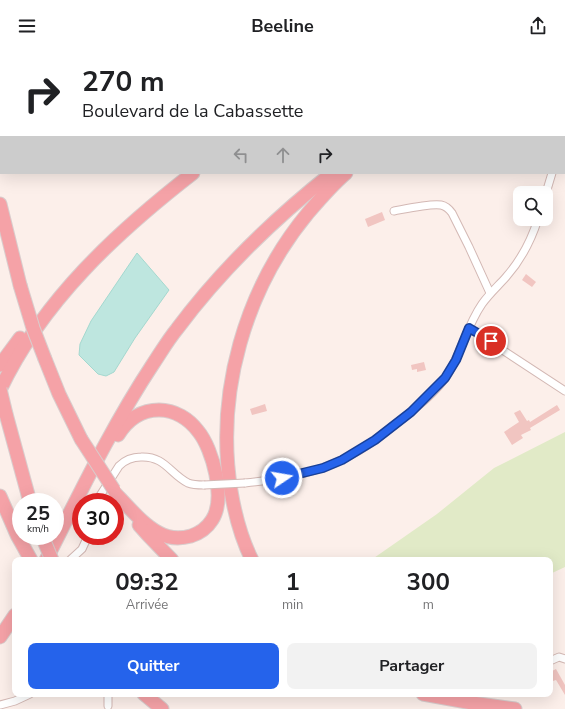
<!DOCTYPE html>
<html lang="fr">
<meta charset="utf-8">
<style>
body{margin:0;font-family:"Nunito Sans",sans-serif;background:#f2f2f2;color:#202124;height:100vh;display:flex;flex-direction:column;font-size:15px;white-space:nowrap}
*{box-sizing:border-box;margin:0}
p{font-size:13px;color:#757577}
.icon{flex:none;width:22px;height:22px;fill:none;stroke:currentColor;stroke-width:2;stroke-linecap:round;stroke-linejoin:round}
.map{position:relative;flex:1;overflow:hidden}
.panel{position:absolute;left:12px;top:505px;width:541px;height:140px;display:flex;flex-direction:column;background:#fff;border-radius:8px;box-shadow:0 4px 16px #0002}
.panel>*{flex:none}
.top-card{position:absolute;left:0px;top:0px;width:565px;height:122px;box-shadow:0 4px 16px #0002;background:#fff;color:#202124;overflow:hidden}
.controls{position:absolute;left:513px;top:134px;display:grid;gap:8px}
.controls a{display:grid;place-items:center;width:40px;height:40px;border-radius:8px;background:#fff;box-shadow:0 4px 16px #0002;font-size:20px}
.speed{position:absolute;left:12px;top:441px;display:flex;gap:8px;font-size:20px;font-weight:700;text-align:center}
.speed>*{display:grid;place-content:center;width:52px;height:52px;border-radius:50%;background:#fff;box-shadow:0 4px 16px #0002;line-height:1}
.speed small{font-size:10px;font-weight:400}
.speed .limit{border:6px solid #d22;background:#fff;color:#111}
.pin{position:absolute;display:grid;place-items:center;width:34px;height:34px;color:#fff;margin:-17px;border:2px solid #fff;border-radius:50%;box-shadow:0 1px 4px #0007}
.me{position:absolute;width:44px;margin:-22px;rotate:78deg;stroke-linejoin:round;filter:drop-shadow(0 0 3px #0008)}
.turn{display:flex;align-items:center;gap:14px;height:84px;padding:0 16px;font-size:18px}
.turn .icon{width:52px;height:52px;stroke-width:2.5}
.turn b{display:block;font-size:28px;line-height:34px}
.lanes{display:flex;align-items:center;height:38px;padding:0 16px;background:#0003;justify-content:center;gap:20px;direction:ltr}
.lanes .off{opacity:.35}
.eta{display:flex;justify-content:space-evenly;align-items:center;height:68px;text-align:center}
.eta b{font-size:24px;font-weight:700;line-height:28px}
.cta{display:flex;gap:8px;margin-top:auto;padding:8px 16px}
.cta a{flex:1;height:46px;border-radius:8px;background:#2563eb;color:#fff;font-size:16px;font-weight:700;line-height:46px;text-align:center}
.cta a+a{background:#f2f2f2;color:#202124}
header{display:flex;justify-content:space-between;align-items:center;height:52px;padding:0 16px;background:#fff;font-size:18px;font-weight:700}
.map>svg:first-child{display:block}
.green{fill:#e1eac7}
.water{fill:#bee6df;stroke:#a4d8cf}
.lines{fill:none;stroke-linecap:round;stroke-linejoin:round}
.stream{stroke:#a4d8cf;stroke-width:2}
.building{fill:#f1c5c1}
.street-casing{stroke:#d3b8b4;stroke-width:9}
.highway-casing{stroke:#d9cdcd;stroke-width:15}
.street{stroke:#fff;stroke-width:7}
.highway{stroke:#f5a2a7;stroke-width:13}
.street-bridge-casing{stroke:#d3b8b4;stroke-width:9;stroke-linecap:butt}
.highway-bridge-casing{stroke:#d9cdcd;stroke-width:15;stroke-linecap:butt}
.street-bridge{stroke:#fff;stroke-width:7}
.highway-bridge{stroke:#f5a2a7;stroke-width:13}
.route-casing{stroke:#184099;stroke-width:10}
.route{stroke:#2563eb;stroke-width:7}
</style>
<header><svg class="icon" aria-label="menu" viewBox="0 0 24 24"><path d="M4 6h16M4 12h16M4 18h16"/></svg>Beeline<svg class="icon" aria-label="share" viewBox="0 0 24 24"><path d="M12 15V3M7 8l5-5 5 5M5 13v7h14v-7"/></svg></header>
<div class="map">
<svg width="565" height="657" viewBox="0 0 565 657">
<rect width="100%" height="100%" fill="#fcefea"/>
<!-- green -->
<polygon class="green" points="565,380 565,515 550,522 550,508 371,508 437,462 494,416"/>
<!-- water -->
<polygon class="water" points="137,201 169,238 135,286 114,320 106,324 98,322 79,303 80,292 91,269"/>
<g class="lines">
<!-- stream -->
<g class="stream">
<polyline points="104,0 110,1"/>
<polyline points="216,1 218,0"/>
</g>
</g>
<!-- building -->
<g class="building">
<polygon points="382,160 385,168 368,175 365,167"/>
<polygon points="526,222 536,230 532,235 522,228"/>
<polygon points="424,310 426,318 417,320 417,317 412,318 411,313"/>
<polygon points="265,352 267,359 252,363 250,357"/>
<polygon points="557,353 560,358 530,376 531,378 521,383 523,386 512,393 504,380 519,370 514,361 520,358 527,369 529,368 530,370"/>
<polygon points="556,617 565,633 565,643 556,628 550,630 550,620"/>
</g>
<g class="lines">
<!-- street casing -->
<g class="street-casing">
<g id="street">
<polyline points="564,93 565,92"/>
<polyline points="546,141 552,121"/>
<path d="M 394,159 C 405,157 431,151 441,153 C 446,154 449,157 452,161 L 469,195 L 490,241"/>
<polyline points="469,276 565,339"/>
<path d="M 245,431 C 284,427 325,420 358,399 C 374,390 388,378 402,367 C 417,355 435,341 446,325 C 461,303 466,275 482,252 C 489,242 498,234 506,225 C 521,208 531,189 538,167"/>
<path d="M 96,450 L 119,414 C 125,408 132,405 141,405 C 165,404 170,422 188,431 C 193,433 199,433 204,433"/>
<polyline points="70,508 82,497 88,484"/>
<polyline points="550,609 559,605 565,607"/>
<polyline points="108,642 108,654"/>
<polyline points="0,653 15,649 30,642"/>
</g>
</g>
<!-- highway casing -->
<g class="highway-casing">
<g id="highway">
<polyline points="45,0 46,1"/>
<polyline points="291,1 293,0"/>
<polyline points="365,1 367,0"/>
<polyline points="471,1 472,0"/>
<polyline points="501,1 502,0"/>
<polyline points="0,24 1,24"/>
<polyline points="0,152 20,233"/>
<polyline points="45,307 59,342 81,387"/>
<polyline points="0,313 20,286"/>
<path d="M 0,338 C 42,249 117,180 193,121"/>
<polyline points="6,362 30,450"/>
<path d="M 116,442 C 129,455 142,472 159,481 C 168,486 180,487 191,484 C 200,481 207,476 212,468 C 226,447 213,397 198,379 C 189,367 175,358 159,358 C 141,358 128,367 118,383"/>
<polyline points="0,444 17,483 31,508"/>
<polyline points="139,473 147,482 172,508"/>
<path d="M 46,508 C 80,441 112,374 153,312 C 161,300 168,288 177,277 C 221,218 275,166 332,121"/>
<path d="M 252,508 C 241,486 235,463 231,439 C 215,341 245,237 308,161 C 320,147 332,133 346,121"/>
<polyline points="0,585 15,563"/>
<polyline points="144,642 162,657"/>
<polyline points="423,642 472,651 515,657"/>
</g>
</g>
<!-- street -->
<use href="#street" class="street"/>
<!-- highway -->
<use href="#highway" class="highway"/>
<!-- street-bridge casing -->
<g class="street-bridge-casing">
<polyline id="street-bridge" points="204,433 245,431"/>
</g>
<!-- highway-bridge casing -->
<g class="highway-bridge-casing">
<g id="highway-bridge">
<polyline points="20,233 33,276 45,307"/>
<polyline points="0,337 6,362"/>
<polyline points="81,387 114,438"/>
<polyline points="42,484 52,508"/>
</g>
</g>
<!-- street-bridge -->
<use href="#street-bridge" class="street-bridge"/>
<!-- highway-bridge -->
<use href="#highway-bridge" class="highway-bridge"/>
</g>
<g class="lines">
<!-- route casing -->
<g class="route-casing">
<polyline id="route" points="282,426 323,416 342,408 375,388 411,360 445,326 456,308 469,276 491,289"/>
</g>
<!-- route -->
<use href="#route" class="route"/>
</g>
</svg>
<div class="controls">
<a><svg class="icon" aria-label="search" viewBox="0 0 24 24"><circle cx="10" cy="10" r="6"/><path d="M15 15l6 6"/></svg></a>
</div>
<div class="speed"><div>25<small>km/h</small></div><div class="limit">30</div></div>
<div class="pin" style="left:491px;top:289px;background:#d93025"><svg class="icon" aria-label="arrive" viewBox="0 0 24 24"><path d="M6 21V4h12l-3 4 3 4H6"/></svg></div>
<svg class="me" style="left:282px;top:426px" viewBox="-20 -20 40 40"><circle r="17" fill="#2563eb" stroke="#fff" stroke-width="3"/><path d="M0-11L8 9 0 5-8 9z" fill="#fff"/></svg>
<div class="top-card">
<div class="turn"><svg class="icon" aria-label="right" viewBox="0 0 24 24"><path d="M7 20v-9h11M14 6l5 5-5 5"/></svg><div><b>270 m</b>Boulevard de la Cabassette</div></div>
<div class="lanes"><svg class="icon off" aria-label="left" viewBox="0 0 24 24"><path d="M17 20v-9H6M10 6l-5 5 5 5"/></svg><svg class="icon off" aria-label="ahead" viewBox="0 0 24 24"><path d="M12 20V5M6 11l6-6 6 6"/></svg><svg class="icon" aria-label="right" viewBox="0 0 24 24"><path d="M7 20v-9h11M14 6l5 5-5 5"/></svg></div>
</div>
<section class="panel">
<div class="eta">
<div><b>09:32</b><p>Arrivée</p></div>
<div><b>1</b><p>min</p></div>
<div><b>300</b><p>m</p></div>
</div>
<div class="cta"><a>Quitter</a><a>Partager</a></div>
</section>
</div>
